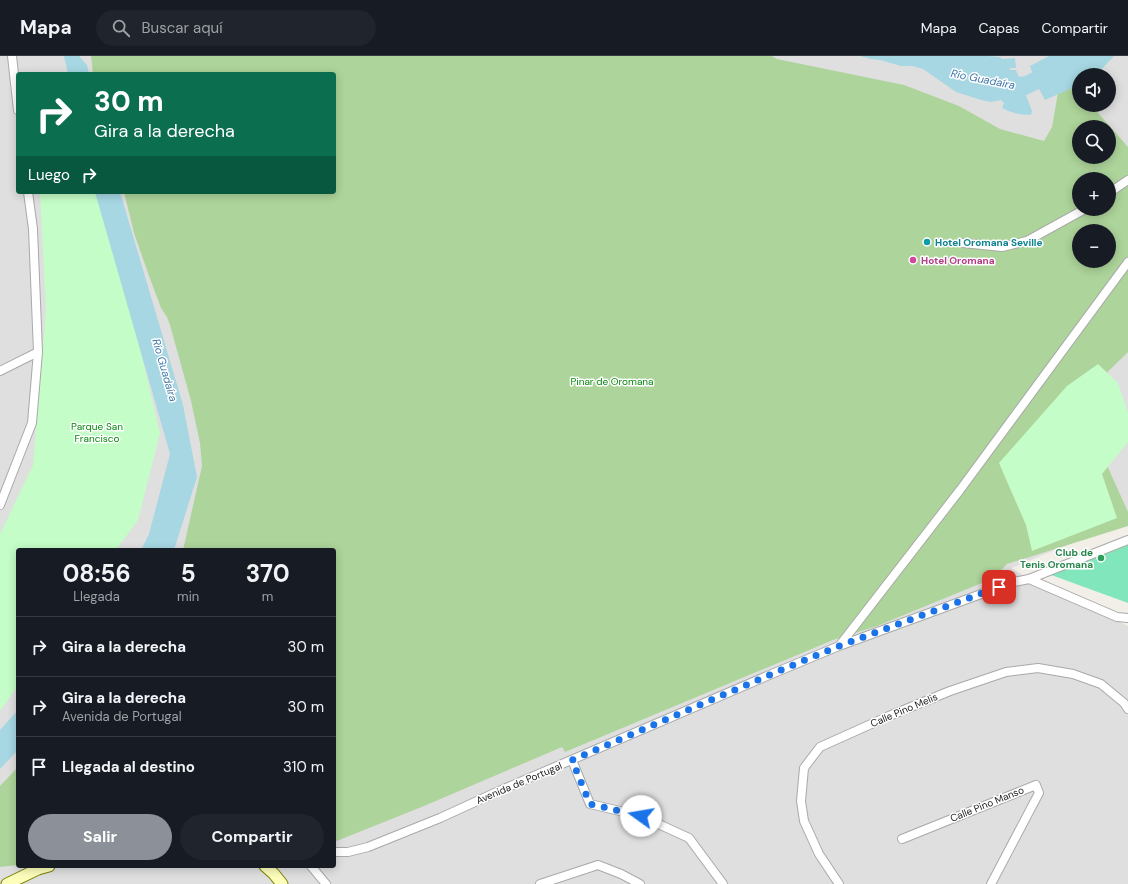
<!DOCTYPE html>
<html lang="es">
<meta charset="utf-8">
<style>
body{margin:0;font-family:"DM Sans",sans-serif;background:#20242c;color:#f1f3f6;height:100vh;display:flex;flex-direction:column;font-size:15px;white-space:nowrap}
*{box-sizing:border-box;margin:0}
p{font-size:13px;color:#9ea1a6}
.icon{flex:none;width:22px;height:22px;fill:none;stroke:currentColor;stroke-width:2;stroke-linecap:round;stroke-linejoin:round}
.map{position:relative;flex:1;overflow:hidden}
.drawer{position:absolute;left:16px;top:492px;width:320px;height:320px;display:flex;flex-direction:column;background:#171b24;border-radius:4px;box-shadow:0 2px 10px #0003}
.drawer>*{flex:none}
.banner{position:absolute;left:16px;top:16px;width:320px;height:122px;border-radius:4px;box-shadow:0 2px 10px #0003;background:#0b6e4f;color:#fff;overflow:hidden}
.tools{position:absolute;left:1072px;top:12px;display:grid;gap:8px}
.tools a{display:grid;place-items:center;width:44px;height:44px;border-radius:50%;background:#171b24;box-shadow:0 2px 10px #0003;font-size:20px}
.pin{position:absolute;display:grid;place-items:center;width:34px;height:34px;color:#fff;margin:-17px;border-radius:8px;box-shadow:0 2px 6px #0006}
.me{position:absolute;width:44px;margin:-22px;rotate:283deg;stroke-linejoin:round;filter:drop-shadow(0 0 3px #0008)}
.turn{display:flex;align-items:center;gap:14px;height:84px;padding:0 12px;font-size:18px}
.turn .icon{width:52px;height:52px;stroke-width:2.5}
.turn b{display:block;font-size:28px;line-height:34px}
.then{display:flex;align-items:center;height:38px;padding:0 12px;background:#0003;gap:8px;font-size:15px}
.eta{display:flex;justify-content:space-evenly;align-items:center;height:68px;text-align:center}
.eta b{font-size:24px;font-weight:700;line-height:28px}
.cta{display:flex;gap:8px;margin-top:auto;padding:8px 12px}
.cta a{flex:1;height:46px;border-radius:24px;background:#8c9099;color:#fff;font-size:16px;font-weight:700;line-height:46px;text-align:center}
.cta a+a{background:#20242c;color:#f1f3f6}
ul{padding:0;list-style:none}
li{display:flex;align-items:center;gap:12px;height:60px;padding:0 12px;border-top:1px solid #363941}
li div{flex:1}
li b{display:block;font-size:15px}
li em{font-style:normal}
header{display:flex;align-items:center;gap:24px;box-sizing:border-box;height:56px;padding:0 20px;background:#171b24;border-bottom:1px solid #363941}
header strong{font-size:19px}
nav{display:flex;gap:22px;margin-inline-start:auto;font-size:14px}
.search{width:280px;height:36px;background:#20242c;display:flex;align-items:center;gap:10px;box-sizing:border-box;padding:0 14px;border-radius:22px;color:#9ea1a6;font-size:15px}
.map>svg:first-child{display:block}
.residential{fill:#e0dfdf;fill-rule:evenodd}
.forest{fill:#add49a;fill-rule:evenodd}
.park{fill:#c4fdc7}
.pitch{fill:#81e6bc}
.water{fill:#a6d7e2}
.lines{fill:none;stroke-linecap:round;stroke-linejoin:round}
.river{stroke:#a6d7e2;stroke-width:18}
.street-casing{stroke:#a9a9a9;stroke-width:10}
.secondary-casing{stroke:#788100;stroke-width:13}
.street{stroke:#fff;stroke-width:8}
.secondary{stroke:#fdfeba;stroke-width:11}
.route{stroke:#1a73e8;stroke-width:7;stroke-dasharray:0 12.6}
.culture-dot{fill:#0f9aa8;stroke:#fff;stroke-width:1.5}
.hotel-dot{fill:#d1479c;stroke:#fff;stroke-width:1.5}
.leisure-dot{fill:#2e9e5b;stroke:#fff;stroke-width:1.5}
.labels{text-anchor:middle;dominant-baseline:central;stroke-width:3;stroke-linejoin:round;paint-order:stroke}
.culture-label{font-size:10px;font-weight:bold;fill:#0d838f;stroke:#fff;text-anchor:start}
.hotel-label{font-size:10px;font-weight:bold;fill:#b23c85;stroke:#fff;text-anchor:start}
.park-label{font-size:10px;fill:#05860b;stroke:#fff}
.leisure-label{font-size:10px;font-weight:bold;fill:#27864d;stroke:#fff;text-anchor:end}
.street-label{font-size:10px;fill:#222;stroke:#fff}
.water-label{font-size:11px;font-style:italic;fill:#4078a9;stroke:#fff}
</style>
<header>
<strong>Mapa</strong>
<div class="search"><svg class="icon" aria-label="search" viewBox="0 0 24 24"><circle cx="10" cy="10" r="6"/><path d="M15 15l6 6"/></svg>Buscar aquí</div>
<nav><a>Mapa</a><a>Capas</a><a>Compartir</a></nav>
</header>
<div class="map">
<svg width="1128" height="828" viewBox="0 0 1128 828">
<rect width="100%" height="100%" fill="#f2efe8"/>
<!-- residential -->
<path class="residential" d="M 0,0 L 1128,0 L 1128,464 L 1011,512 L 1029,523 L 1128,570 L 1128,828 L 0,828 ZM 18,18 L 334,18 L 334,136 L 18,136 ZM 1079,19 L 1109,19 L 1109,49 L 1079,49 ZM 1079,71 L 1109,71 L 1109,101 L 1079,101 ZM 1079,123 L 1109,123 L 1109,153 L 1079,153 ZM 1079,175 L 1109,175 L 1109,205 L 1079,205 ZM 18,494 L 334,494 L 334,810 L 18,810 Z"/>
<!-- forest -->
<g class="forest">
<path d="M 91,0 L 772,0 L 777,3 L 904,29 L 959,50 L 1000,73 L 1044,85 L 1052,71 L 1059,31 L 1075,31 L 1079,36 L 1079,49 L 1091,49 L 1128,91 L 1128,296 L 1078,345 L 1128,456 L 1128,470 L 1007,508 L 994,522 L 877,570 L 833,584 L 565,696 L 562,691 L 424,750 L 334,786 L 334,494 L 183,494 L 202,410 L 200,387 L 191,345 L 170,269 L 167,261 L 161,252 L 148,217 L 134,177 L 124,136 L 334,136 L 334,18 L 93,18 ZM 1079,71 L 1109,71 L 1109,101 L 1079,101 ZM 1079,123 L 1109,123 L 1109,153 L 1079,153 ZM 1079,175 L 1109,175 L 1109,205 L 1079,205 Z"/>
<polygon points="18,711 18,809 0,811 0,730"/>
</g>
<!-- park -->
<g class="park">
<polygon points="40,136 93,136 108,157 160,377 138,464 116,494 18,494 18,630 0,655 0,478 33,409 46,254"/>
<polygon points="1098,308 1118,327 1128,357 1128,386 1102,418 1117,462 1032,495 1026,469 999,407 1067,330"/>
</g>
<!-- pitch -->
<polygon class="pitch" points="1128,480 1128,547 1043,516"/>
<!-- water -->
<g class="water">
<polygon points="64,0 79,0 87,9 89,18 68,18"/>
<path d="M 860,0 L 987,0 L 1000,1 L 1002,3 L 1015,2 L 1016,12 L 1010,12 L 1010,14 L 1016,14 L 1032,55 L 1031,59 C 1020,59 1012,57 1002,52 L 1004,47 L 1001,44 L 991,46 L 981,44 L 956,36 L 923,13 L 912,10 L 901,10 L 880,4 L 871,3 Z"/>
<polygon points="1049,0 1114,0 1096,19 1079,19 1079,29 1045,44 1035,25 1030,10"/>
<polygon points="95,136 120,136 183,349 197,421 174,494 141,494 149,478 170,398"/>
<polygon points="18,654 18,694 0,713 0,674"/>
</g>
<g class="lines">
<!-- river -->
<polyline class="river" points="999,28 1025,30 1035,25 1069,15 1097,0"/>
<!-- street casing -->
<g class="street-casing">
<g id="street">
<polyline points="12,0 18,54"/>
<polyline points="1109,137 1128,124"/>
<polyline points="963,187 1002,191 1027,185 1085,153"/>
<polyline points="0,315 38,296"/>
<polyline points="0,449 32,367 38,296 33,173 28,136"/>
<polyline points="1029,523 1117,561 1128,562"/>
<polyline points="840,589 960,434 1128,206"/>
<polyline points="572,704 590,748 641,760 689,782 723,828"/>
<polyline points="902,783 1036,729 1039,737 991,828"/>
<polyline points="334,796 348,796 368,791 440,762 499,735 774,617 839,590 1014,526 1029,523 1128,484"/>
<polyline points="311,810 326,828"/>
<polyline points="540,828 598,809 621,818 640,828"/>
<polyline points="839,828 819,798 804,765 801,745 804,712 820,691 889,660 950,635 1006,616 1038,612 1073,618 1101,628 1124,647 1128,653"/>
</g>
</g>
<!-- secondary casing -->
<g class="secondary-casing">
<g id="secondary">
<polyline points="265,810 274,818 282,828"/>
<polyline points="7,828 38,813 49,810"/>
</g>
</g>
<!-- street -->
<use href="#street" class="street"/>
<!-- secondary -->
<use href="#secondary" class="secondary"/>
</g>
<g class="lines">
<!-- route -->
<polyline class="route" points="641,760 590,748 572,704 774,617 839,590 999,531"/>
</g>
<!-- markers -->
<circle class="culture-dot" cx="927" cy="186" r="4"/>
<circle class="hotel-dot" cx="913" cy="204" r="4"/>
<circle class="leisure-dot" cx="1101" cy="502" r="4"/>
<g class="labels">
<!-- culture labels -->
<g class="culture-label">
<text x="935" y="186">Hotel Oromana Seville</text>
</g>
<!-- hotel labels -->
<g class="hotel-label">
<text x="921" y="204">Hotel Oromana</text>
</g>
<!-- park labels -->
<g class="park-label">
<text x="612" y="325">Pinar de Oromana</text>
<text x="97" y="370">Parque San<tspan x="97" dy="12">Francisco</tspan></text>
</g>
<!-- leisure labels -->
<g class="leisure-label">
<text x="1093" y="496">Club de<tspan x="1093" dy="12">Tenis Oromana</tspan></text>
</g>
<!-- street labels -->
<g class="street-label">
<text transform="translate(904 654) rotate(-23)">Calle Pino Melis</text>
<text transform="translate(519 727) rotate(-23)">Avenida de Portugal</text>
<text transform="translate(987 748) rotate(-22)">Calle Pino Manso</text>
</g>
<!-- water labels -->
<g class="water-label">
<text transform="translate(983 23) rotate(11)">Río Guadaíra</text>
<text transform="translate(165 314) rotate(74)">Río Guadaíra</text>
</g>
</g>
</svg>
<div class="tools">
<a><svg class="icon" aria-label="sound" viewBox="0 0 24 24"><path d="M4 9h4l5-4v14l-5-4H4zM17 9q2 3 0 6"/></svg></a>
<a><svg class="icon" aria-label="search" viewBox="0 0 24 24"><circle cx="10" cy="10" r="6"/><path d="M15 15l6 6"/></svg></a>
<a>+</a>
<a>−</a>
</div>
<div class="pin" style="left:999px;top:531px;background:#d93025"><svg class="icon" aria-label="arrive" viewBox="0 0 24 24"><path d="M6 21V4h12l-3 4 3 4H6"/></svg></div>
<svg class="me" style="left:641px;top:760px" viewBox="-20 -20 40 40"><circle r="19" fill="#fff"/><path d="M0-13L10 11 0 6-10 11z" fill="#1a73e8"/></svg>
<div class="banner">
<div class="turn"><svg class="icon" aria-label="right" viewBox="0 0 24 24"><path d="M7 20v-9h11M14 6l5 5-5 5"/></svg><div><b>30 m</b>Gira a la derecha</div></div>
<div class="then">Luego<svg class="icon" aria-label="right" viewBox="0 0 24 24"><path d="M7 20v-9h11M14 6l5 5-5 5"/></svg></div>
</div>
<section class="drawer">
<div class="eta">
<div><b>08:56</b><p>Llegada</p></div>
<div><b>5</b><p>min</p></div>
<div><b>370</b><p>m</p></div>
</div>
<ul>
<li><svg class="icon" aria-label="right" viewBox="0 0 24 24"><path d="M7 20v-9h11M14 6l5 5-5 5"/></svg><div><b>Gira a la derecha</b></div><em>30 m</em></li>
<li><svg class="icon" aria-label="right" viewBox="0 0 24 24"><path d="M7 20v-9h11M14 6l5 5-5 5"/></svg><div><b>Gira a la derecha</b><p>Avenida de Portugal</p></div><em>30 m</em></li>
<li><svg class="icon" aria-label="arrive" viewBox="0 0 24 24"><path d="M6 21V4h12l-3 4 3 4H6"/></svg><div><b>Llegada al destino</b></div><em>310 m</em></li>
</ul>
<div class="cta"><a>Salir</a><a>Compartir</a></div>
</section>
</div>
